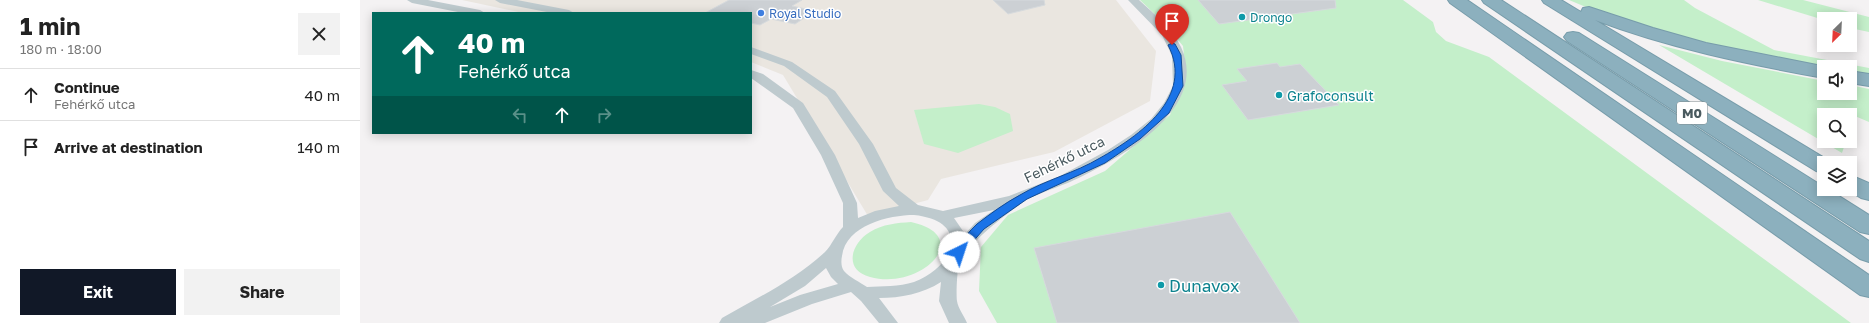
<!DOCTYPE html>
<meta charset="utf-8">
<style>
body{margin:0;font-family:"Golos Text",sans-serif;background:#f2f2f2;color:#222;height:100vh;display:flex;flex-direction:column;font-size:15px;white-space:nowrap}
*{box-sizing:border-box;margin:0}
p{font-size:13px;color:#767676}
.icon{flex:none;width:22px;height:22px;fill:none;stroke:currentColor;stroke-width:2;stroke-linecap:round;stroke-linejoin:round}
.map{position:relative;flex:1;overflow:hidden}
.details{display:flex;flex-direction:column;background:#fff;width:360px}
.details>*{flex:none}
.banner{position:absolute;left:12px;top:12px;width:380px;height:122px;border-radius:0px;box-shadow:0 2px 10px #0003;background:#00695c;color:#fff;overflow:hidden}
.needle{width:26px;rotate:204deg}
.fabs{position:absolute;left:1457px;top:12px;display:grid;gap:8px}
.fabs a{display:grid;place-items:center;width:40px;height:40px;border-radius:0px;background:#fff;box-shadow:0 2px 10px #0003;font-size:20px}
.pin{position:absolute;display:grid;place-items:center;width:34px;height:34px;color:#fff;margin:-41px -17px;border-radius:50% 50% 50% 0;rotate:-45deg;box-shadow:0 0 4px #0007}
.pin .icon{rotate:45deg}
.me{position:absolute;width:44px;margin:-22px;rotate:41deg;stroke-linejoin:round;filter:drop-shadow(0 0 3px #0008)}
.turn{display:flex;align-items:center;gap:14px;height:84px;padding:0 20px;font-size:18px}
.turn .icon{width:52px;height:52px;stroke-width:2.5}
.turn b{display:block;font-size:28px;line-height:34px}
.lanes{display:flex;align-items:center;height:38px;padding:0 20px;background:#0003;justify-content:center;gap:20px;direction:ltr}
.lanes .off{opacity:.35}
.round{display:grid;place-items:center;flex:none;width:42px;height:42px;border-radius:0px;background:#f2f2f2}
.headline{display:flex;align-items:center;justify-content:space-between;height:68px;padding:0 20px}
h1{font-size:24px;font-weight:700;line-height:30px}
.button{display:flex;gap:8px;margin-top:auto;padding:8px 20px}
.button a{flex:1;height:46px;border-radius:0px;background:#111827;color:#fff;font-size:16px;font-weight:700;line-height:46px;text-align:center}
.button a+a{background:#f2f2f2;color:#222}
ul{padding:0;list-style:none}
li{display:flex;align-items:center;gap:12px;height:52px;padding:0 20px;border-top:1px solid #e0e0e0}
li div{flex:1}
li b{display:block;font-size:15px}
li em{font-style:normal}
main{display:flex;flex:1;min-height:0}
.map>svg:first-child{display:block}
.commercial{fill:#eae6e0}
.green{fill:#c4efca}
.building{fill:#ccd0d4;stroke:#d6dadd}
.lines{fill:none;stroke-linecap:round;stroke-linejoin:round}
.highway-casing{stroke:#779caa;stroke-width:2}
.street{fill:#becace;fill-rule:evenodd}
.highway{fill:#8cb0be;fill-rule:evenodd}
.route{fill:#1a73e8;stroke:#114b97}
.shop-dot{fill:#3f7fe0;stroke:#fff;stroke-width:1.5}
.culture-dot{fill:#0f9aa8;stroke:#fff;stroke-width:1.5}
.labels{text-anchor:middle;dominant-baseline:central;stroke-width:3;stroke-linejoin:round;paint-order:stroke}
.far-shop-label{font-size:12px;fill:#366cbe;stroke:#fff;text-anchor:start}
.far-culture-label{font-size:12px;fill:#0d838f;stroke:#fff;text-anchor:start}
.shield{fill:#fff;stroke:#808c8f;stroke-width:1}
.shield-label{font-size:13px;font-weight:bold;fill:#4a5a5f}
.culture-label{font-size:14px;fill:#0d838f;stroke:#fff;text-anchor:start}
.street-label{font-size:14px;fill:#4a5a5f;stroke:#fff}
.near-culture-label{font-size:17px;fill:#0d838f;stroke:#fff;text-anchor:start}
</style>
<main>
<section class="details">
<div class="headline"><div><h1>1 min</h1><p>180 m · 18:00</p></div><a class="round"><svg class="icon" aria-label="close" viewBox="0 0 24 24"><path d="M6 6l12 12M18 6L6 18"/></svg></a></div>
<ul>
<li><svg class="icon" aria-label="ahead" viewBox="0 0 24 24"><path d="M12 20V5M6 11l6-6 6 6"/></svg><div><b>Continue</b><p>Fehérkő utca</p></div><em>40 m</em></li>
<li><svg class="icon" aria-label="arrive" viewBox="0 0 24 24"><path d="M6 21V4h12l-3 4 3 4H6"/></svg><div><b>Arrive at destination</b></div><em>140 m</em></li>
</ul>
<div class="button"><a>Exit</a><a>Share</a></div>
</section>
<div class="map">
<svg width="1509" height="323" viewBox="0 0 1509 323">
<rect width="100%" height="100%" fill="#f4f2f3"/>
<!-- commercial -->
<polygon class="commercial" points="102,0 756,0 796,51 790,101 694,152 581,179 568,200 508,216 423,75 391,62 391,13 163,13"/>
<!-- green -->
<g class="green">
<polygon points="780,0 1043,0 1073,22 1076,32 1086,41 1129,57 1491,323 637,323 619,291 621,247 648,215 745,171 810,115 826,73 823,46 803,22"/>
<polygon points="1209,0 1324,0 1335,8 1414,50 1509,68 1509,75 1490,72 1490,67 1466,67 1356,46 1245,15"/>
<polygon points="1398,0 1443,0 1509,17 1509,32 1490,28 1490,19 1464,20"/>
<polygon points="1299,45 1362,61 1464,81 1464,93 1490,93 1490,85 1509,89 1509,122 1483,111 1477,115 1464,115 1464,141 1486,141 1482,153"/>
<polygon points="619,104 635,107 650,114 653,131 598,153 564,144 554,110"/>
<path d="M 551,222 C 616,236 561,291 510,277 C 483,270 491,243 510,232 C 523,224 537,223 551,222 Z"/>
</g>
<!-- building -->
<g class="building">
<polygon points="369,0 442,0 432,6 455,11 435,24 411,19 400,25 391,23 391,13 345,13"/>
<polygon points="633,0 684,0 685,5 648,14"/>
<polygon points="838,0 975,0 976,8 859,24"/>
<polygon points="917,63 920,67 940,64 979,105 888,120 862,85 887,81 877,69"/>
<polygon points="870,212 940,323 697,323 674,248"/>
</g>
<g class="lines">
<!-- highway casing -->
<g class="highway-casing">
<g id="highway">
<polygon points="1088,0 1107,0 1509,275 1509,297 1500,295 1090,3"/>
<polygon points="1122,0 1141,0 1509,241 1509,262 1500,259 1124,3"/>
<path d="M 1182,0 L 1201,0 L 1221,12 L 1223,8 L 1229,7 L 1293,28 L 1346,43 L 1467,67 L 1464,67 L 1464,78 C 1386,64 1309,48 1235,20 L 1473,163 L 1464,163 L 1464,173 L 1456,171 L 1184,3 Z"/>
<polygon points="1213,32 1219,33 1464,187 1464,189 1468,189 1509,215 1509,234 1500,232 1207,41 1204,37 1207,33"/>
<polygon points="1490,71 1509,74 1509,86 1490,83"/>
<polygon points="1490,175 1509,183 1509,200 1501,198 1486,189 1490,189"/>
</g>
</g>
<!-- street -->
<g class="street">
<polygon points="47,0 68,0 120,10 125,13 103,13 52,3"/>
<polygon points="135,0 157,0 209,10 214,13 192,13 140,3"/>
<path d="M 768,0 L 779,0 C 794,14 812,28 821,47 C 851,111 755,161 710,182 C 698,187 674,195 665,201 C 645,215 608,242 599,265 C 597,270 596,296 597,301 C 598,308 604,316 607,323 L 589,323 L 579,301 L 581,282 C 562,294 541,298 519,298 L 538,323 L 519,323 L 501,301 L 491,292 L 452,304 L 405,323 L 359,323 L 362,318 C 397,298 435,280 465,252 C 472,245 476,234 483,227 L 483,203 L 461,155 L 433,108 L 391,78 L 391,70 L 403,74 L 443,103 L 475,155 L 497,203 L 498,218 L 515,211 L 539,206 L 523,191 L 499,144 L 467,97 L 424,66 L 391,54 L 391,47 L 432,62 L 475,91 L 513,144 L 536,188 L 558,205 L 583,211 L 649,196 L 700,176 L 748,150 L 771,135 L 791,119 L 804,103 L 813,86 L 812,56 L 802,35 ZM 634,210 L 615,223 L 605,234 L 594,218 ZM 554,215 C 611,221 596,266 554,282 C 539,287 522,286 507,287 C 500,282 490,278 484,271 C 481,267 481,261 482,256 C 486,225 529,215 554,215 ZM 466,268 L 471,277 L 478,284 L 440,295 L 410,307 L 445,286 Z"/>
</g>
<!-- highway -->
<use href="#highway" class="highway"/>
</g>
<!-- route -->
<path class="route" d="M 812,43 L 815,44 L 821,55 L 823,86 L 809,113 L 780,139 L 745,163 L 667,199 L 624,229 L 602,254 L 595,254 L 593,252 L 595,249 C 602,241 609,231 617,224 C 630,214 645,203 660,195 C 685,180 715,173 740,158 C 779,136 835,97 808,45 Z"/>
<!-- markers -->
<circle class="shop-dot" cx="401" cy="13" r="4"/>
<g class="culture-dot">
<circle cx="882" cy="17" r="4"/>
<circle cx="919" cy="95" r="4"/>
<circle cx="801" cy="285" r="4"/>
</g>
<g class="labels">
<!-- far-shop labels -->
<g class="far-shop-label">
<text x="409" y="13">Royal Studio</text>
</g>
<!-- far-culture labels -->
<g class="far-culture-label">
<text x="890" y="17">Drongo</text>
</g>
<!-- shield labels -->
<rect class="shield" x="1317" y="102" width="30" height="22" rx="3"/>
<g class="shield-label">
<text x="1332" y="113">M0</text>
</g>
<!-- culture labels -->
<g class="culture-label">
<text x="927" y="95">Grafoconsult</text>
</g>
<!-- street labels -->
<g class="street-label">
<text transform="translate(704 159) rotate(-26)">Fehérkő utca</text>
</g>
<!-- near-culture labels -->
<g class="near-culture-label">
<text x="809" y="285">Dunavox</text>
</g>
</g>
</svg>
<div class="fabs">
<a><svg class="needle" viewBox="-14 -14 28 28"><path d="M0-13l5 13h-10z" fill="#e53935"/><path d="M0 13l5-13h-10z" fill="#767676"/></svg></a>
<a><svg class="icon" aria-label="sound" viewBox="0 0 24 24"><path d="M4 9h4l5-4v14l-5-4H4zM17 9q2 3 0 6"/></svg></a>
<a><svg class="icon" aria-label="search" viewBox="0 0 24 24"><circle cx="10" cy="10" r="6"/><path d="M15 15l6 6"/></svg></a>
<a><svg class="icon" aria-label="layers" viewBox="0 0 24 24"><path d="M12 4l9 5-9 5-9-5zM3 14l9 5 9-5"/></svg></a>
</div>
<div class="pin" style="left:812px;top:45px;background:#d93025"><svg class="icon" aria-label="arrive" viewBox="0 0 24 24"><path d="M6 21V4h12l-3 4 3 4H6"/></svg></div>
<svg class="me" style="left:599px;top:252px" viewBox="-20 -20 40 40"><circle r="19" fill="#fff"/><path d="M0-13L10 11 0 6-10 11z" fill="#1a73e8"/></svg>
<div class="banner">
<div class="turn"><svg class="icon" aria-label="ahead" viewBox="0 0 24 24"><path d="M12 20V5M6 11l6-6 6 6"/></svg><div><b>40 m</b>Fehérkő utca</div></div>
<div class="lanes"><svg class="icon off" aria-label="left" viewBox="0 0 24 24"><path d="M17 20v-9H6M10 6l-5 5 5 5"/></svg><svg class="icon" aria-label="ahead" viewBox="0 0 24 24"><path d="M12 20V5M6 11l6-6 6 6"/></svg><svg class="icon off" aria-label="right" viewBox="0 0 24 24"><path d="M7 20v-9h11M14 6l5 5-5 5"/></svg></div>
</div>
</div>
</main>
